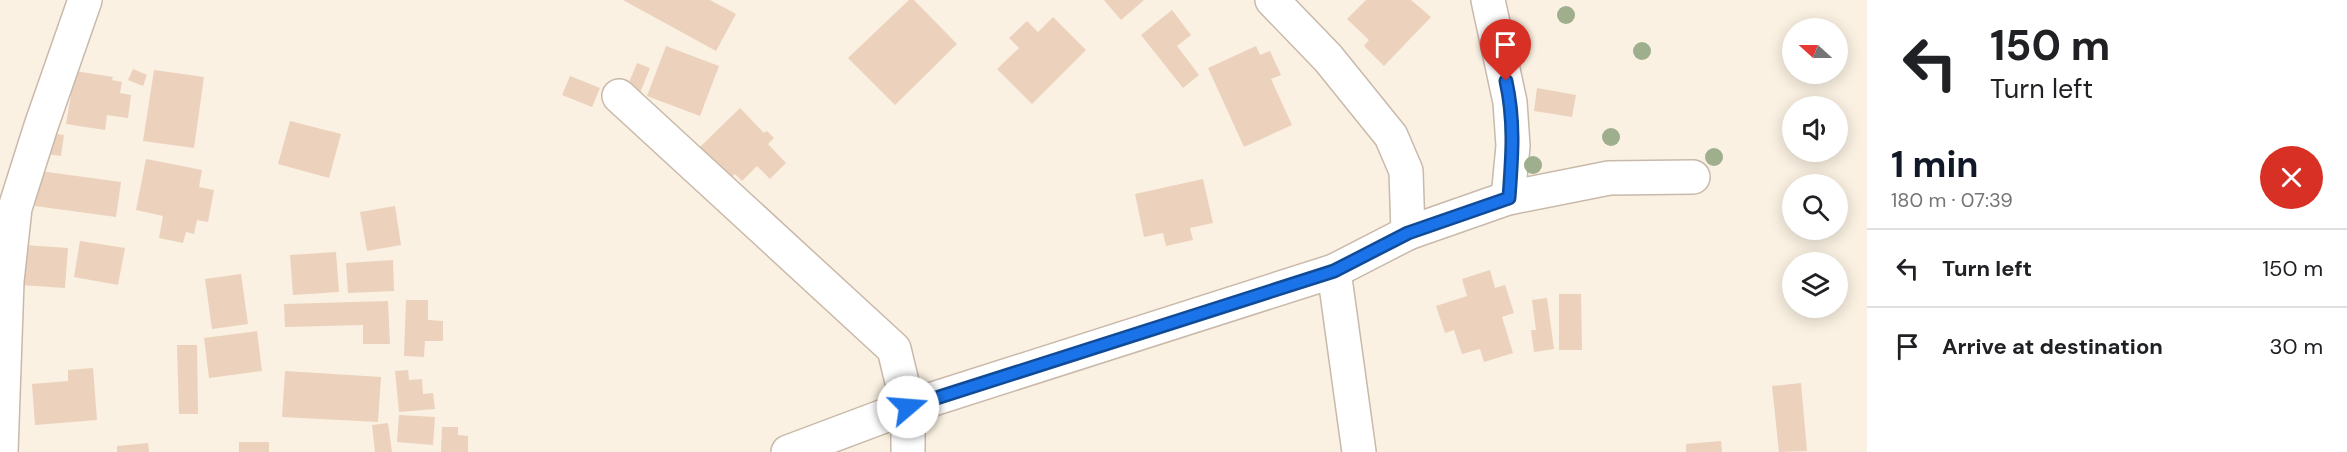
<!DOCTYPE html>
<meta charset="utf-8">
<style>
body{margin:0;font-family:"DM Sans",sans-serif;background:#f2f2f2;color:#202124;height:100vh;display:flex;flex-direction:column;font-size:22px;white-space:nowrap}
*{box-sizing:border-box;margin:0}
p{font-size:20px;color:#757577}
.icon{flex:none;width:33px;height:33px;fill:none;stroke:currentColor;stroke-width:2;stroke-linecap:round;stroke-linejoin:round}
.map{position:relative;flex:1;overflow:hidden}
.panel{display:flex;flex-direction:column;background:#fff;width:480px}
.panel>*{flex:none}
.hud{background:#fff;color:#202124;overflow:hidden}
.needle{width:39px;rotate:291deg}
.controls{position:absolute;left:1782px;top:18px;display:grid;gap:12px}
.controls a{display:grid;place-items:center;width:66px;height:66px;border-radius:50%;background:#fff;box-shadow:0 3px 15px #0003;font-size:30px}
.pin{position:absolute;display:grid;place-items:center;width:51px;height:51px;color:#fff;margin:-62px -26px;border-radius:50% 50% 50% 0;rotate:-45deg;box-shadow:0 0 6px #0007}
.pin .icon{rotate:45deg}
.me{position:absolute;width:66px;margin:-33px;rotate:72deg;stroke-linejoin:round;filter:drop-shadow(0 0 4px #0008)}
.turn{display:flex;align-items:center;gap:21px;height:126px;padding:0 24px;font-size:27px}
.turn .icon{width:78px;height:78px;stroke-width:2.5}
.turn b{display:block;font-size:42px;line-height:51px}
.round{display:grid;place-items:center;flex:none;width:63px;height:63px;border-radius:32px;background:#f2f2f2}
.overview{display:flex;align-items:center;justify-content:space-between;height:102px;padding:0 24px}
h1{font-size:36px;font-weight:700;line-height:45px;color:#111827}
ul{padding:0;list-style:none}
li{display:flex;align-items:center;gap:18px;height:78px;padding:0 24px;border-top:2px solid #e0e0e0}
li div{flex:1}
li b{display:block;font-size:22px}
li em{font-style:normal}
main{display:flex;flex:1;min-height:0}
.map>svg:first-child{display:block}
.building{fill:#ecd1bc}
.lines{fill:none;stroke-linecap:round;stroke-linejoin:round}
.minor-casing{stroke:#c9b9aa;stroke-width:36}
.minor{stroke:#fff;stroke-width:33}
.tree{fill:#9faf8d}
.route-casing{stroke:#114b97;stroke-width:15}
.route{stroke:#1a73e8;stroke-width:10}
</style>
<main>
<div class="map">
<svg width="1867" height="452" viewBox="0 0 1867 452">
<rect width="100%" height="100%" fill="#faf1e2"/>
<!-- building -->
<g class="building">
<polygon points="623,0 710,0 736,14 716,51"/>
<polygon points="909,0 914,0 957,44 895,105 848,58"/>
<polygon points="1104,0 1144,0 1121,20"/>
<polygon points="1366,0 1411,0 1431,17 1384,66 1364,46 1369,40 1347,19"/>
<polygon points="1172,10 1191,35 1177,46 1199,75 1183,88 1141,35"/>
<polygon points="1053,17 1086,50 1032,104 997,69 1019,48 1009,38 1027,21 1038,32"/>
<polygon points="666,46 719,66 700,116 647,96"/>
<polygon points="1256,46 1260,55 1270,51 1281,75 1271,79 1292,125 1244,147 1208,68"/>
<polygon points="637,63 650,68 640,93 627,87"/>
<polygon points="133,69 147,75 143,86 128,80"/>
<polygon points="154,70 204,77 194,148 143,141"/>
<polygon points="75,71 113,77 112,80 122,82 120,93 131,95 128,118 107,115 105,130 66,124"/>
<polygon points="570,76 600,88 592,107 562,95"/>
<polygon points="1537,88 1576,95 1572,117 1534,111"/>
<polygon points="740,108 764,133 767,131 774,138 768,144 786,163 770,179 757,166 742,181 735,174 730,178 700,147"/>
<polygon points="290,121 341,134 329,178 278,164"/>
<polygon points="44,132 64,135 61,156 41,153"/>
<polygon points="146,159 202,170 199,187 214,190 208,222 197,220 194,234 186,232 183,243 159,238 163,216 136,210"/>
<polygon points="40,171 121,182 116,217 35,206"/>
<polygon points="1203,179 1213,223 1190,228 1193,240 1166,246 1163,233 1144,237 1135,194"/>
<polygon points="395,206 401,245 367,251 360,212"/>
<polygon points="80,241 125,248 118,285 74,277"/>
<polygon points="24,245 68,248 65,288 21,285"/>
<polygon points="336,252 339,292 293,295 290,255"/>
<polygon points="393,260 394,291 348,293 346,263"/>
<polygon points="1490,270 1495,288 1505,285 1514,313 1502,317 1513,353 1484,362 1480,349 1462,354 1454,330 1445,333 1436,306 1467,296 1462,279"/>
<polygon points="241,274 248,324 212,329 205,279"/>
<polygon points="1559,294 1581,294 1582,350 1559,350"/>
<polygon points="1547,298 1554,349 1534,352 1531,330 1536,330 1532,300"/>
<polygon points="406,300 428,300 428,320 443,321 443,341 425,341 424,357 404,356"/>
<polygon points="388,301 390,344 363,344 363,325 285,327 284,304"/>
<polygon points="257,331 262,371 209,378 204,338"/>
<polygon points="177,345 197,345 198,414 179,414"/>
<polygon points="93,368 97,420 35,425 32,384 68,381 68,370"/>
<polygon points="408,370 409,380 422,379 423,394 433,393 435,409 399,412 395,371"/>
<polygon points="285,371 381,377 378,422 282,417"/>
<polygon points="1801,383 1807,451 1779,452 1772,386"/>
<polygon points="399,415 435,417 433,445 397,442"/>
<polygon points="388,423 392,452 375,452 372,425"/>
<polygon points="442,427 458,427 458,435 468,436 468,452 441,452"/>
<polygon points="1721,441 1722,452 1686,452 1686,444"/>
<rect x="239" y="442" width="30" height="10"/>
<polygon points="148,443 149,452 117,452 117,446"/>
</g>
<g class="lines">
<!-- minor casing -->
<g class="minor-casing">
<g id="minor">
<polyline points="1272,0 1328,58 1391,136 1406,171 1408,233"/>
<polyline points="1488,0 1510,102 1513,146 1508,198"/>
<polyline points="619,96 894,349 908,407 908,452"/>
<polyline points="1334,271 1359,452"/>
<polyline points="1,452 7,281 15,208 41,126 85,0"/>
<polyline points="788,452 908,407 1334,271 1408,233 1508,198 1609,178 1693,177"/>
</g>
</g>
<!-- minor -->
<use href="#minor" class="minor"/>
</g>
<!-- trees -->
<g class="tree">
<circle cx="1566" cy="15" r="9"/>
<circle cx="1642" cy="51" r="9"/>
<circle cx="1611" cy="137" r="9"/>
<circle cx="1714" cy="157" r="9"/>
<circle cx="1533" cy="165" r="9"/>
</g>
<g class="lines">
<!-- route casing -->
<g class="route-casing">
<path id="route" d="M 908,407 L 1334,271 L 1408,233 L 1509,198 C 1512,157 1515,122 1506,81"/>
</g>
<!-- route -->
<use href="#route" class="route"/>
</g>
</svg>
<div class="controls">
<a><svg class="needle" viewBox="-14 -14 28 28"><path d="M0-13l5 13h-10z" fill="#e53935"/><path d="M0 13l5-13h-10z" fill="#757577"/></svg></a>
<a><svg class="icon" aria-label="sound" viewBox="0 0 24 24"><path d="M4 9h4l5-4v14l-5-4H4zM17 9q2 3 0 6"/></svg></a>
<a><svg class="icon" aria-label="search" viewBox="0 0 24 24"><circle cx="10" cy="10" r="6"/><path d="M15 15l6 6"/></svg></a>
<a><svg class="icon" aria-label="layers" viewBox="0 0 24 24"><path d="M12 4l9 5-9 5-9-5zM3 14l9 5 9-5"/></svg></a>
</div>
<div class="pin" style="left:1506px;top:81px;background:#d93025"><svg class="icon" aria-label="arrive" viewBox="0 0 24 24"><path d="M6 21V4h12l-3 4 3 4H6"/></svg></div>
<svg class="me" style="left:908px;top:407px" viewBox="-20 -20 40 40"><circle r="19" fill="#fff"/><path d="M0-13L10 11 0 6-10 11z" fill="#1a73e8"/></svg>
</div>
<section class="panel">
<div class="hud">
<div class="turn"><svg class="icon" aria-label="left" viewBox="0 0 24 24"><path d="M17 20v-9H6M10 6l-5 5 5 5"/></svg><div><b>150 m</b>Turn left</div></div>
</div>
<div class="overview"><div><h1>1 min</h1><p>180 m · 07:39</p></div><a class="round" style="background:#d93025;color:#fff"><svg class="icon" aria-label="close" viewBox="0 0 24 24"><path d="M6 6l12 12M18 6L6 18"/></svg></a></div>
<ul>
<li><svg class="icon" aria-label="left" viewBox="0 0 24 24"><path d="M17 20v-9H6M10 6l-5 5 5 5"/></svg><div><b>Turn left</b></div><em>150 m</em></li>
<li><svg class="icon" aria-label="arrive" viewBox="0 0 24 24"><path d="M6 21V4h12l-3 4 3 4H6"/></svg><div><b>Arrive at destination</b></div><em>30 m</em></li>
</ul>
</section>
</main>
